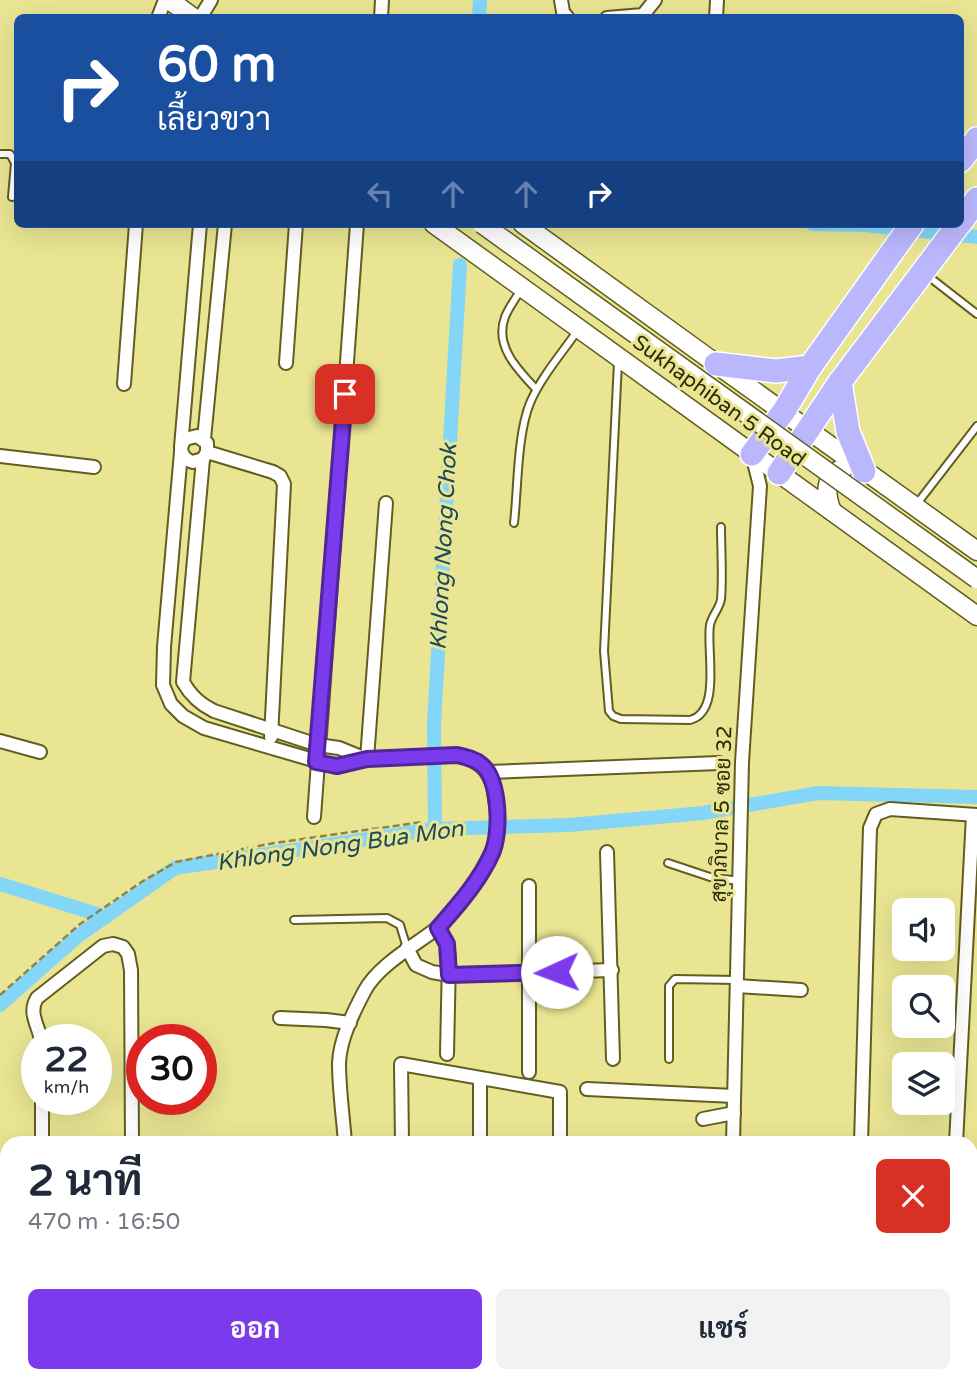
<!DOCTYPE html>
<html lang="th">
<meta charset="utf-8">
<style>
body{margin:0;font-family:"Varela Round",Sarabun,sans-serif;background:#f2f2f3;color:#1f2937;height:100vh;display:flex;flex-direction:column;font-size:26px;white-space:nowrap}
*{box-sizing:border-box;margin:0}
p{font-size:23px;color:#747a83}
.icon{flex:none;width:38px;height:38px;fill:none;stroke:currentColor;stroke-width:2;stroke-linecap:round;stroke-linejoin:round}
.map{position:relative;flex:1;overflow:hidden}
.sheet{position:absolute;left:0px;top:1136px;width:978px;height:247px;display:flex;flex-direction:column;background:#fff;border-radius:21px 21px 0 0;box-shadow:0 7px 28px #0002}
.sheet>*{flex:none}
.banner{position:absolute;left:14px;top:14px;width:950px;height:214px;border-radius:10px;box-shadow:0 7px 28px #0002;background:#1a4fa0;color:#fff;overflow:hidden}
.fabs{position:absolute;left:892px;top:898px;display:grid;gap:14px}
.fabs a{display:grid;place-items:center;width:63px;height:63px;border-radius:10px;background:#fff;box-shadow:0 7px 28px #0002;font-size:35px}
.speed{position:absolute;left:21px;top:1024px;display:flex;gap:14px;font-size:35px;font-weight:700;text-align:center}
.speed>*{display:grid;place-content:center;width:91px;height:91px;border-radius:50%;background:#fff;box-shadow:0 7px 28px #0002;line-height:1}
.speed small{font-size:18px;font-weight:400}
.speed .limit{border:10px solid #d22;background:#fff;color:#111}
.pin{position:absolute;display:grid;place-items:center;width:60px;height:60px;color:#fff;margin:-30px;border-radius:14px;box-shadow:0 4px 10px #0006}
.me{position:absolute;width:77px;margin:-38px;rotate:268deg;stroke-linejoin:round;filter:drop-shadow(0 0 5px #0008)}
.turn{display:flex;align-items:center;gap:24px;height:147px;padding:0 28px;font-size:32px}
.turn .icon{width:91px;height:91px;stroke-width:2.5}
.turn b{display:block;font-size:49px;line-height:60px}
.lanes{display:flex;align-items:center;height:66px;padding:0 28px;background:#0003;justify-content:center;gap:35px;direction:ltr}
.lanes .off{opacity:.35}
.round{display:grid;place-items:center;flex:none;width:74px;height:74px;border-radius:10px;background:#f2f2f3}
.overview{display:flex;align-items:center;justify-content:space-between;height:119px;padding:0 28px}
h1{font-size:42px;font-weight:700;line-height:52px}
.cta{display:flex;gap:14px;margin-top:auto;padding:14px 28px}
.cta a{flex:1;height:80px;border-radius:10px;background:#7c3aed;color:#fff;font-size:28px;font-weight:700;line-height:80px;text-align:center}
.cta a+a{background:#f2f2f3;color:#1f2937}
.map>svg:first-child{display:block}
.lines{fill:none;stroke-linecap:round;stroke-linejoin:round}
.canal{stroke:#83d6f8;stroke-width:14}
.lane-casing{stroke:#625e1f;stroke-width:10}
.street-casing{stroke:#625e1f;stroke-width:16}
.secondary-casing{stroke:#625e1f;stroke-width:21}
.highway-casing{stroke:#fff;stroke-width:26}
.path{stroke:#89854c;stroke-width:2.5;stroke-dasharray:7 3.5;stroke-linecap:butt}
.lane{stroke:#fff;stroke-width:6}
.street{stroke:#fff;stroke-width:12}
.secondary{stroke:#fff;stroke-width:18}
.highway{stroke:#bbb7fd;stroke-width:23}
.secondary-bridge-casing{stroke:#625e1f;stroke-width:21;stroke-linecap:butt}
.secondary-bridge{stroke:#fff;stroke-width:18}
.route-casing{stroke:#51269a;stroke-width:18}
.route{stroke:#7c3aed;stroke-width:12}
.labels{text-anchor:middle;dominant-baseline:central;stroke-width:6;stroke-linejoin:round;paint-order:stroke}
.street-label{font-size:21px;fill:#2e2b08;stroke:#e9e593}
.water-label{font-size:23px;font-style:italic;fill:#1b4a5c;stroke:#e9e593}
</style>
<div class="map">
<svg width="977" height="1382" viewBox="0 0 977 1382">
<rect width="100%" height="100%" fill="#e9e593"/>
<g class="lines">
<!-- canal -->
<g class="canal">
<polyline points="479,18 480,0"/>
<polyline points="812,224 865,225 977,237"/>
<polyline points="435,829 434,724 460,265"/>
<polyline points="0,884 106,917"/>
<polyline points="0,1005 78,936 175,868 435,829 569,825 703,813 818,793 977,797"/>
</g>
<!-- lane casing -->
<g class="lane-casing">
<g id="lane">
<polyline points="0,154 10,154 15,163 12,197"/>
<polyline points="928,276 977,314"/>
<path d="M 522,288 C 516,298 509,307 505,317 C 494,346 518,370 536,389"/>
<path d="M 618,362 L 604,651 L 609,711 L 613,716 L 621,719 L 690,720 C 722,712 706,650 710,625 C 712,615 720,608 721,599 C 723,576 721,551 721,527"/>
<polyline points="916,505 977,426"/>
<path d="M 514,523 C 518,488 517,435 530,403 C 541,377 562,353 578,330"/>
<polyline points="668,863 710,877 739,881"/>
<polyline points="294,920 387,918 400,925 407,948"/>
<polyline points="669,1059 669,986 675,979 737,980"/>
</g>
</g>
<!-- street casing -->
<g class="street-casing">
<g id="street">
<polyline points="561,0 563,12 568,18"/>
<polyline points="158,18 165,0"/>
<polyline points="200,18 211,0"/>
<polyline points="381,18 382,0"/>
<polyline points="607,18 643,15 655,0"/>
<polyline points="716,18 717,0"/>
<polyline points="286,363 296,224"/>
<polyline points="124,384 136,224"/>
<polyline points="204,439 225,224"/>
<path d="M 181,447 L 185,439 L 197,436 L 207,443 L 207,452 L 203,459 L 193,462 C 185,460 181,455 181,447 L 200,224"/>
<path d="M 181,452 L 164,647 L 163,685 L 171,704 L 183,716 L 204,728 L 337,767 L 367,759 L 457,755 C 482,761 493,774 495,799 C 497,811 499,829 496,841 C 490,867 456,913 436,929 C 414,946 377,966 364,992 C 353,1013 340,1039 339,1063 C 339,1089 343,1116 345,1143"/>
<polyline points="207,452 273,472 280,476 284,484 271,737"/>
<polyline points="0,456 94,467"/>
<path d="M 203,459 L 183,682 C 191,696 200,704 214,711 L 318,745 L 339,748 L 366,759"/>
<polyline points="0,741 40,752"/>
<polyline points="367,759 386,503"/>
<polyline points="488,772 719,763"/>
<polyline points="314,817 357,224"/>
<polyline points="607,852 613,1059"/>
<polyline points="529,886 529,1072"/>
<polyline points="438,928 447,944 449,959 447,1054"/>
<polyline points="407,948 416,965 432,972 449,975 612,970"/>
<polyline points="737,986 801,990"/>
<polyline points="280,1018 326,1020 350,1023"/>
<path d="M 41,1040 C 38,1024 28,1013 37,998 L 103,946 L 113,944 L 123,947 L 128,954 L 131,970 L 132,1143"/>
<polyline points="480,1078 480,1143"/>
<polyline points="587,1089 734,1096"/>
<polyline points="42,1099 42,1143"/>
<polyline points="703,1119 734,1113"/>
<polyline points="402,1143 401,1064 560,1092 560,1143"/>
<polyline points="733,1143 742,762 760,486 752,454"/>
<polyline points="861,1143 870,828 876,814 890,809 977,815"/>
<polyline points="956,1143 973,815"/>
<polyline points="0,1213 7,1213"/>
<polyline points="0,1298 7,1298"/>
<polyline points="248,1376 249,1382"/>
<polyline points="332,1376 332,1382"/>
<polyline points="403,1376 403,1382"/>
<polyline points="480,1376 480,1382"/>
<polyline points="560,1376 560,1382"/>
<polyline points="60,1382 60,1376"/>
<polyline points="152,1382 152,1376"/>
<polyline points="729,1382 729,1376"/>
<polyline points="851,1382 851,1376"/>
<polyline points="946,1382 946,1376"/>
</g>
</g>
<!-- secondary casing -->
<g class="secondary-casing">
<g id="secondary">
<polyline points="169,0 194,18"/>
<polyline points="434,224 977,616"/>
<path d="M 523,224 C 674,334 825,442 977,551"/>
<path d="M 832,511 C 825,495 824,474 844,468"/>
</g>
</g>
<!-- highway casing -->
<g class="highway-casing">
<g id="highway">
<polyline points="961,160 977,139"/>
<polyline points="961,222 977,199"/>
<polyline points="716,364 776,371 810,367"/>
<polyline points="840,382 848,432 864,471"/>
<polyline points="752,454 784,411 810,367 912,224"/>
<polyline points="779,473 840,382 959,224"/>
</g>
</g>
<!-- path -->
<polyline class="path" points="0,995 80,924 143,881 176,862 274,843 422,822"/>
<!-- lane -->
<use href="#lane" class="lane"/>
<!-- street -->
<use href="#street" class="street"/>
<!-- secondary -->
<use href="#secondary" class="secondary"/>
<!-- highway -->
<use href="#highway" class="highway"/>
<!-- secondary-bridge casing -->
<g class="secondary-bridge-casing">
<polyline id="secondary-bridge" points="482,224 977,579"/>
</g>
<!-- secondary-bridge -->
<use href="#secondary-bridge" class="secondary-bridge"/>
</g>
<g class="lines">
<!-- route casing -->
<g class="route-casing">
<path id="route" d="M 345,394 L 316,762 L 337,766 L 367,759 L 457,755 C 466,757 475,759 482,765 C 500,781 501,833 492,853 C 479,882 458,905 438,928 L 447,944 L 449,975 L 557,972"/>
</g>
<!-- route -->
<use href="#route" class="route"/>
</g>
<g class="labels">
<!-- street labels -->
<g class="street-label">
<text transform="translate(719 401) rotate(36)">Sukhaphiban 5 Road</text>
<text transform="translate(722 814) rotate(-88)">สุขาภิบาล 5 ซอย 32</text>
</g>
<!-- water labels -->
<g class="water-label">
<text transform="translate(444 547) rotate(-87)">Khlong Nong Chok</text>
<text transform="translate(340 846) rotate(-8)">Khlong Nong Bua Mon</text>
</g>
</g>
</svg>
<div class="fabs">
<a><svg class="icon" aria-label="sound" viewBox="0 0 24 24"><path d="M4 9h4l5-4v14l-5-4H4zM17 9q2 3 0 6"/></svg></a>
<a><svg class="icon" aria-label="search" viewBox="0 0 24 24"><circle cx="10" cy="10" r="6"/><path d="M15 15l6 6"/></svg></a>
<a><svg class="icon" aria-label="layers" viewBox="0 0 24 24"><path d="M12 4l9 5-9 5-9-5zM3 14l9 5 9-5"/></svg></a>
</div>
<div class="speed"><div>22<small>km/h</small></div><div class="limit">30</div></div>
<div class="pin" style="left:345px;top:394px;background:#d93025"><svg class="icon" aria-label="arrive" viewBox="0 0 24 24"><path d="M6 21V4h12l-3 4 3 4H6"/></svg></div>
<svg class="me" style="left:557px;top:972px" viewBox="-20 -20 40 40"><circle r="19" fill="#fff"/><path d="M0-13L10 11 0 6-10 11z" fill="#7c3aed"/></svg>
<div class="banner">
<div class="turn"><svg class="icon" aria-label="right" viewBox="0 0 24 24"><path d="M7 20v-9h11M14 6l5 5-5 5"/></svg><div><b>60 m</b>เลี้ยวขวา</div></div>
<div class="lanes"><svg class="icon off" aria-label="left" viewBox="0 0 24 24"><path d="M17 20v-9H6M10 6l-5 5 5 5"/></svg><svg class="icon off" aria-label="ahead" viewBox="0 0 24 24"><path d="M12 20V5M6 11l6-6 6 6"/></svg><svg class="icon off" aria-label="ahead" viewBox="0 0 24 24"><path d="M12 20V5M6 11l6-6 6 6"/></svg><svg class="icon" aria-label="right" viewBox="0 0 24 24"><path d="M7 20v-9h11M14 6l5 5-5 5"/></svg></div>
</div>
<section class="sheet">
<div class="overview"><div><h1>2 นาที</h1><p>470 m · 16:50</p></div><a class="round" style="background:#d93025;color:#fff"><svg class="icon" aria-label="close" viewBox="0 0 24 24"><path d="M6 6l12 12M18 6L6 18"/></svg></a></div>
<div class="cta"><a>ออก</a><a>แชร์</a></div>
</section>
</div>
